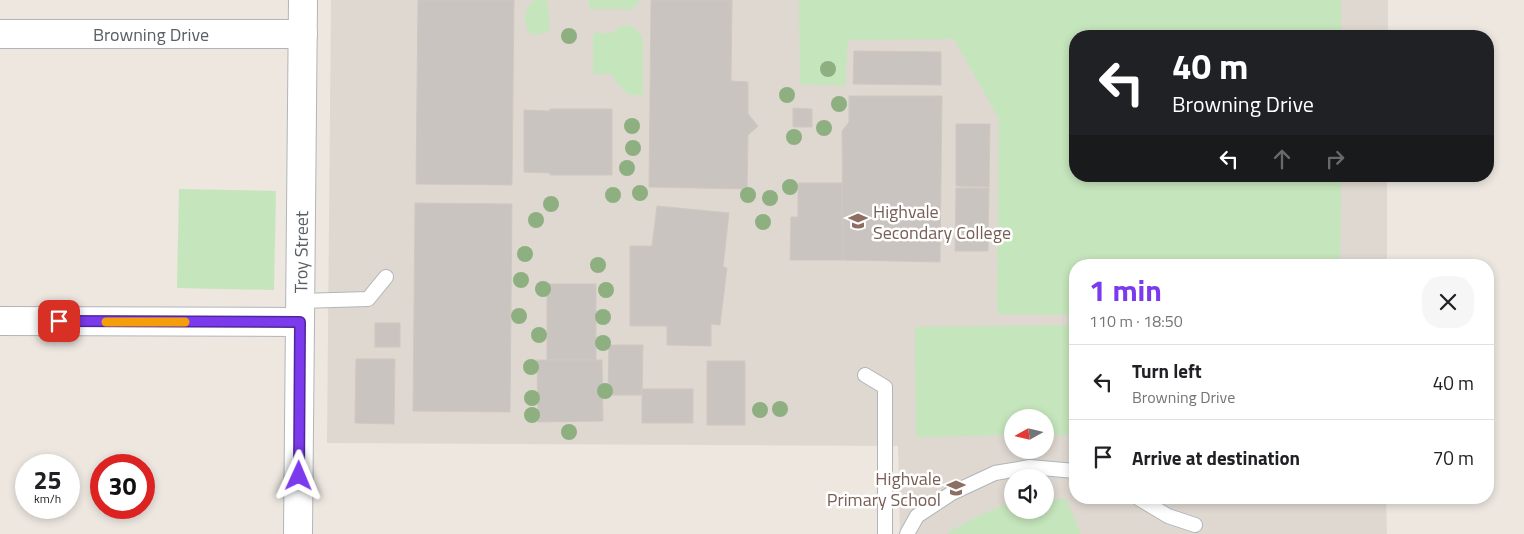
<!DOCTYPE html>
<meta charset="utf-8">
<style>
body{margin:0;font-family:"Titillium Web",sans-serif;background:#f6f6f6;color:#202124;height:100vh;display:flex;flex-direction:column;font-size:19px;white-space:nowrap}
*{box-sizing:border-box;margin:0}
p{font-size:16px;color:#757577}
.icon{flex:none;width:28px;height:28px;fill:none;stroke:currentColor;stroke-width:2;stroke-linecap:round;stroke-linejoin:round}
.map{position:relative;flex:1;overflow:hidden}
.side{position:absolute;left:1069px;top:259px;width:425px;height:245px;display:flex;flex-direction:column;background:#fff;border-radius:20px;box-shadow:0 2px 8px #0003}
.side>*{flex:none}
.top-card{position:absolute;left:1069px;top:30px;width:425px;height:152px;border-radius:20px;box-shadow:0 2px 8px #0003;background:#202124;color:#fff;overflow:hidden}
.needle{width:32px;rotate:262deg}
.controls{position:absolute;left:1004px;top:409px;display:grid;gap:10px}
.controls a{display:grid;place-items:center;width:50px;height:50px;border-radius:50%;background:#fff;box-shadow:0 2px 8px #0003;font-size:25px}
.speed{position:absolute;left:15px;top:454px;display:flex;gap:10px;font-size:25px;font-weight:700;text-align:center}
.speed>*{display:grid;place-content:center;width:65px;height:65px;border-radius:50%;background:#fff;box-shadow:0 2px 8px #0003;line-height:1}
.speed small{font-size:12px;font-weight:400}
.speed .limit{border:8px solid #d22;background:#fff;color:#111}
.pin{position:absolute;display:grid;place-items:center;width:42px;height:42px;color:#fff;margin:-21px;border-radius:10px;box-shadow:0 2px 8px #0006}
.me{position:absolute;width:55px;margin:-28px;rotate:1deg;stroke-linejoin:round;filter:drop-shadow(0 0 4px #0008)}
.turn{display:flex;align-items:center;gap:18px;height:105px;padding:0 20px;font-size:22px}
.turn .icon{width:65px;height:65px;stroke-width:2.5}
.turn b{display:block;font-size:35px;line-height:42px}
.lanes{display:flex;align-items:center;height:48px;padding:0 20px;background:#0003;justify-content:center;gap:25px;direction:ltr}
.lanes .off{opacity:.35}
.round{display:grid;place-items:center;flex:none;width:52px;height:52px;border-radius:20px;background:#f6f6f6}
.overview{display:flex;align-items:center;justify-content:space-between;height:85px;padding:0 20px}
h1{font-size:30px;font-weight:700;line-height:38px;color:#7c3aed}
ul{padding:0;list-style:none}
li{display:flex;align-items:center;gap:15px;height:75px;padding:0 20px;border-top:1px solid #e0e0e0}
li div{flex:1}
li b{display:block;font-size:19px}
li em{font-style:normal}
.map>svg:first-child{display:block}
.education{fill:#dfd8d1;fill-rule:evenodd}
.green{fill:#c5e5bc}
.building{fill:#c9c4c0;stroke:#d1c7bf}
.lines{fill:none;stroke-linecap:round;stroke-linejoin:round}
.service-casing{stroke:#b1b5b9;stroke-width:16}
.minor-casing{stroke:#b1b5b9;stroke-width:30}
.service{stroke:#fff;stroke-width:14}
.minor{stroke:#fff;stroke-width:28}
.tree{fill:#8eaf80}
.route-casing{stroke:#51269a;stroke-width:12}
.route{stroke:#7c3aed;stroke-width:9}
.slow{stroke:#f59e0b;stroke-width:9}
.labels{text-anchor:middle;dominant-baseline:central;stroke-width:5;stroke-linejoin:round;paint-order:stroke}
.street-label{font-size:18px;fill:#595f62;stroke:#fff}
.education-label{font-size:18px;fill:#785e54;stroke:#fff;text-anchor:start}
</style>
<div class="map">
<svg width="1524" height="534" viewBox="0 0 1524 534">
<rect width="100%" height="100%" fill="#ede7e0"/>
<!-- education -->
<path class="education" d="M 331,0 L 1388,0 L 1388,36 L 1075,36 L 1075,176 L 1387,176 L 1387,265 L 1075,265 L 1075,498 L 1386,498 L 1387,534 L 900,534 L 898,446 L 327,443 ZM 1012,418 L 1045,418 L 1045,450 L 1012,450 ZM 1012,478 L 1045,478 L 1045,510 L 1012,510 Z"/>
<!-- green -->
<g class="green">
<path d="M 535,0 L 547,0 L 550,29 L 545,33 L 532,35 C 521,24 523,9 535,0 Z"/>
<polygon points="589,0 640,0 634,8 629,9 589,9"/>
<polygon points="799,0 1341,0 1341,36 1075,36 1075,176 1341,176 1340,265 1075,265 1075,315 997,314 999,119 954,39 848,40 845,86 800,84"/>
<path d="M 628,25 C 636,27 640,33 643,40 L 643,95 L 629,95 L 614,80 L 612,74 L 593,74 L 593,33 L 612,33 L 621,26 Z"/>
<polygon points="179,189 276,191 274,290 177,288"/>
<polygon points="1075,325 1075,435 1045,435 1045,418 1012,418 1012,435 916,437 915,327"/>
<polygon points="1066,499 1081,534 948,534 948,532 984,513 1012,502 1012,510 1045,510 1045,500"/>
</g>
<!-- building -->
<g class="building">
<polygon points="418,0 514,0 512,185 416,184"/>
<polygon points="651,0 732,0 731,81 748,82 748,114 758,126 748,135 747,189 649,187"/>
<polygon points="854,51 941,52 941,85 853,84"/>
<polygon points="849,96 942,96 940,262 843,260 842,131 849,122"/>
<polygon points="793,108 812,109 812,127 793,127"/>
<polygon points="550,109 612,109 612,175 550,175 550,173 524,172 524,110 550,111"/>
<polygon points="956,124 990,124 989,187 956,186"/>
<polygon points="798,183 842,183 843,260 790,260 791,217 798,217"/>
<polygon points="956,188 989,188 988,251 955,251"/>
<polygon points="415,203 512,204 510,412 413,411"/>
<polygon points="657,206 729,213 723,267 727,268 720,325 711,324 711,346 667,345 667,326 630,326 630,246 652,246"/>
<rect x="547" y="284" width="49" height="76"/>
<rect x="375" y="323" width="25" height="24"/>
<polygon points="609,345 643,345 642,395 608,395"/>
<polygon points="356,359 395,359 394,424 355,423"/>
<polygon points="537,360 602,360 603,421 538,422"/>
<rect x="707" y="361" width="38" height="64"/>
<rect x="642" y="389" width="51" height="34"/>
</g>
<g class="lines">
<!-- service casing -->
<g class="service-casing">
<g id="service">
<polyline points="300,301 368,299 386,277"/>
<polyline points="865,375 885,387 885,534"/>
<polyline points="1138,498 1168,516 1195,525"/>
<polyline points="907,534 917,516 952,493 995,473 1030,467 1075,471"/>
</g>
</g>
<!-- minor casing -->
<g class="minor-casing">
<g id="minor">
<path id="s1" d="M 0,34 L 303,34"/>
<polyline points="0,321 300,322"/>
<path id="s2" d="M 298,534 L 303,0"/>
</g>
</g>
<!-- service -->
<use href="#service" class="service"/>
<!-- minor -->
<use href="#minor" class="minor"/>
</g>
<!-- trees -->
<g class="tree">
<circle cx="569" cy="36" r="8"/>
<circle cx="828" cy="69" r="8"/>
<circle cx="787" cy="95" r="8"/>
<circle cx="839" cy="104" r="8"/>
<circle cx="632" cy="126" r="8"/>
<circle cx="824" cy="128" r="8"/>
<circle cx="794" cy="137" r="8"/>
<circle cx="633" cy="148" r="8"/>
<circle cx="627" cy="168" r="8"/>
<circle cx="790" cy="187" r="8"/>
<circle cx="640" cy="193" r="8"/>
<circle cx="613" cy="195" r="8"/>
<circle cx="748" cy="195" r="8"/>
<circle cx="770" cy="198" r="8"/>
<circle cx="551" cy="204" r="8"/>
<circle cx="536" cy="220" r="8"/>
<circle cx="763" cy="222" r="8"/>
<circle cx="525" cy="254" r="8"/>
<circle cx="598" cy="265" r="8"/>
<circle cx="521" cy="280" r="8"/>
<circle cx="543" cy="289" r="8"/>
<circle cx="606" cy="290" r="8"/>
<circle cx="519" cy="316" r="8"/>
<circle cx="603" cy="317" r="8"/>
<circle cx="539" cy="335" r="8"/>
<circle cx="603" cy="343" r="8"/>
<circle cx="531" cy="367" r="8"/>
<circle cx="605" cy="391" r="8"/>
<circle cx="532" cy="398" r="8"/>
<circle cx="780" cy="409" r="8"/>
<circle cx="760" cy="410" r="8"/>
<circle cx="532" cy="415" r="8"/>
<circle cx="569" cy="432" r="8"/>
</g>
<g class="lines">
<!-- route casing -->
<g class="route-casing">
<polyline id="route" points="59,321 300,322 299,476"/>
</g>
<!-- route -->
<use href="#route" class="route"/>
<!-- slow -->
<polyline class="slow" points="106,322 185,322"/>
</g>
<!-- icons -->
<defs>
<g id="school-bare" transform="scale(1.5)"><path d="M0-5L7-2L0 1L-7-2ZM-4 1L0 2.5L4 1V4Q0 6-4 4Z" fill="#8d6e63" stroke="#fff" stroke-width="2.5" paint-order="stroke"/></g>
</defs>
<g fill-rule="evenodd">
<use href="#school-bare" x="858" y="221"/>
<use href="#school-bare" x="956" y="488"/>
</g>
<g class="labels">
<!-- street labels -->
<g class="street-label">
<text stroke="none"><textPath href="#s1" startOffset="151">Browning Drive</textPath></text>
<text stroke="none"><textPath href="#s2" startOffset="282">Troy Street</textPath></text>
</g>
<!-- education labels -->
<g class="education-label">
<text x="873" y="211">Highvale<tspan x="873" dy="21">Secondary College</tspan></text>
<text x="941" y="478" text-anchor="end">Highvale<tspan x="941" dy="21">Primary School</tspan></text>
</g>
</g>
</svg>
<div class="controls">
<a><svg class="needle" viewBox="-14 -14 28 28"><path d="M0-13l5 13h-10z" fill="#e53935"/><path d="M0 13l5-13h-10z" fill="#757577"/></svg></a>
<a><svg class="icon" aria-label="sound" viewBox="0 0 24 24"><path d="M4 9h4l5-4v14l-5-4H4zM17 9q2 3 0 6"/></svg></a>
</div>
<div class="speed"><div>25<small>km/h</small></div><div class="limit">30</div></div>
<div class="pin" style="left:59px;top:321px;background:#d93025"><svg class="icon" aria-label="arrive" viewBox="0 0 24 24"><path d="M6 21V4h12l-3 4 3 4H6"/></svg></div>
<svg class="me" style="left:299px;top:476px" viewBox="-20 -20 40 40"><path d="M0-17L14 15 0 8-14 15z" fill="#7c3aed" stroke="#fff" stroke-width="4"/></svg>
<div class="top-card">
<div class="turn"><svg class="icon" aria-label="left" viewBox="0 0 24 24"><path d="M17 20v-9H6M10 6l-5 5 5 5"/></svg><div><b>40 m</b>Browning Drive</div></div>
<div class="lanes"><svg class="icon" aria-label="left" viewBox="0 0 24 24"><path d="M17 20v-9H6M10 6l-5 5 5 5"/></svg><svg class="icon off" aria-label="ahead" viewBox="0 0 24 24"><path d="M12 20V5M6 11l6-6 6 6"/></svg><svg class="icon off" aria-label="right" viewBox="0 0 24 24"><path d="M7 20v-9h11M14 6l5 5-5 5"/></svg></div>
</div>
<section class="side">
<div class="overview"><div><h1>1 min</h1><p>110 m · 18:50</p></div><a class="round"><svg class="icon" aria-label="close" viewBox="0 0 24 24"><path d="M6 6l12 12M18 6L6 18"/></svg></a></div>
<ul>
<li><svg class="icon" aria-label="left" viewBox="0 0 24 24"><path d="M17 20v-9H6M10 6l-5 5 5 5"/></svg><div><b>Turn left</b><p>Browning Drive</p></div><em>40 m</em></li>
<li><svg class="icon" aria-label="arrive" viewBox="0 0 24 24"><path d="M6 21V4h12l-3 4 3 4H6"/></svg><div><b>Arrive at destination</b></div><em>70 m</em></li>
</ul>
</section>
</div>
